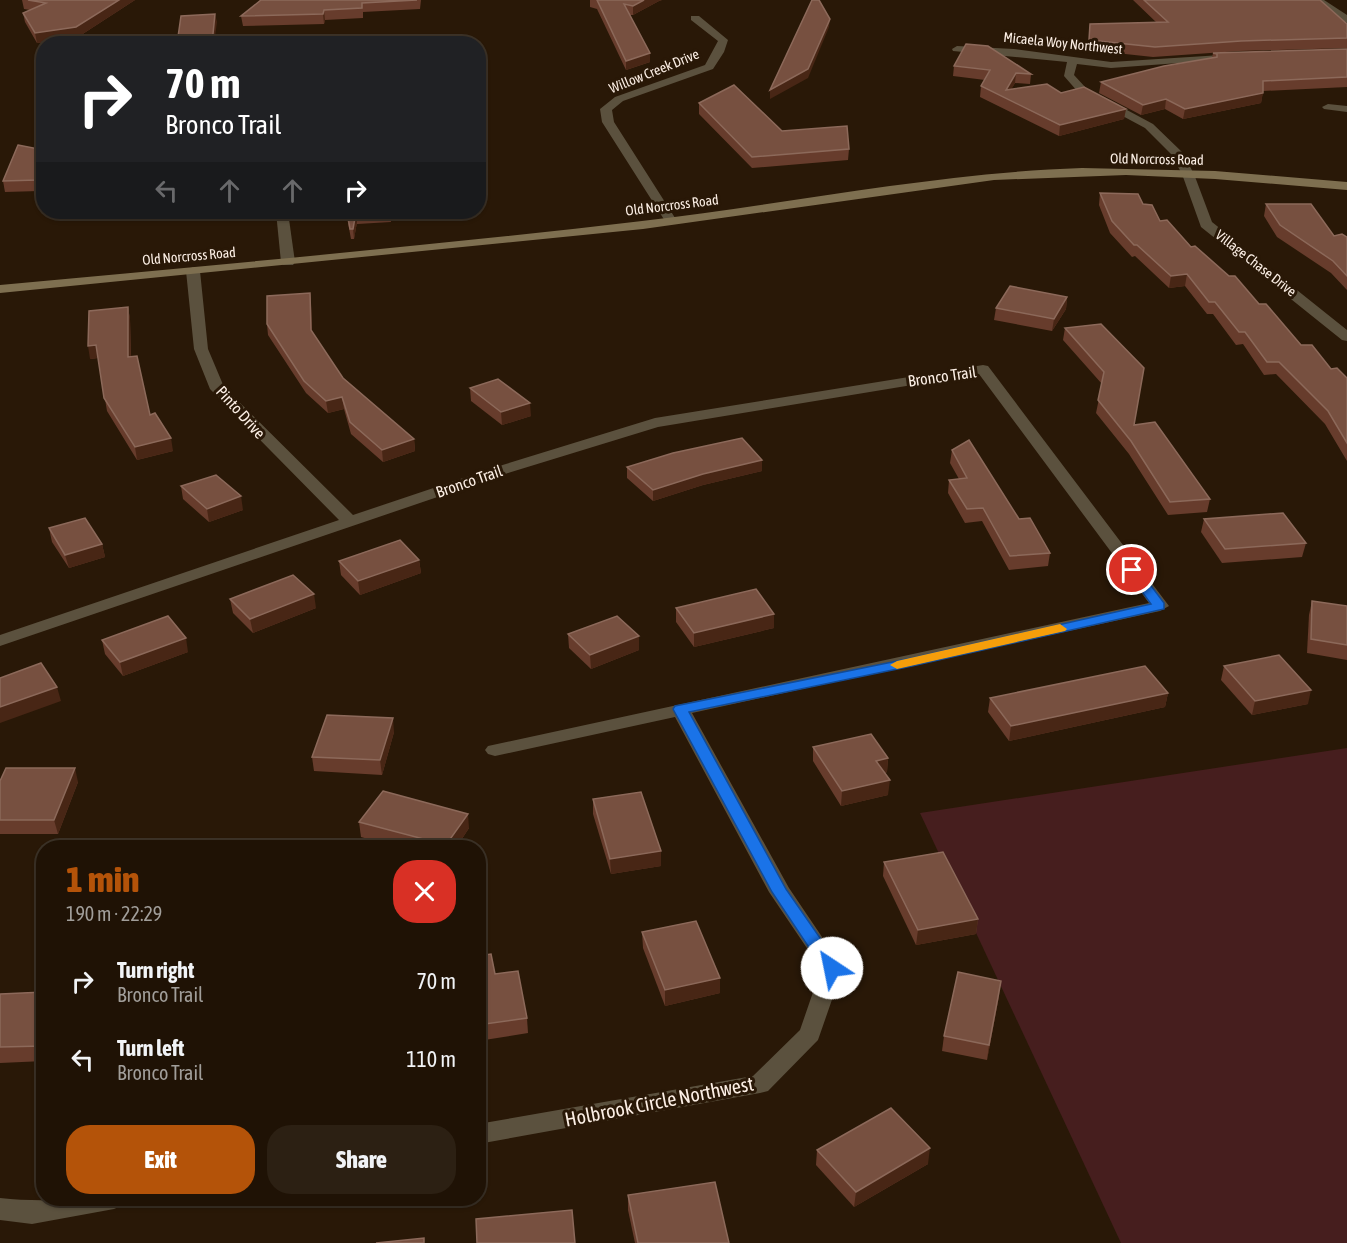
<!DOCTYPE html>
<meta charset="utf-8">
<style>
body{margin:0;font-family:"Asap Condensed",sans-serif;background:#2c2013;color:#f1f3f6;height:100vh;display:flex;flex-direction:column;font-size:22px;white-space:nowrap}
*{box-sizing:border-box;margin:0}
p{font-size:20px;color:#a19e9a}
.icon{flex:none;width:33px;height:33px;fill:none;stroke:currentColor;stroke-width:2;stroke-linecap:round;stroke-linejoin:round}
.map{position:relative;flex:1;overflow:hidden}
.panel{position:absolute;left:36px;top:840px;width:450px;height:366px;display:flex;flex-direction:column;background:#1f1205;border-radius:24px;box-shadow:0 2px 4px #0004,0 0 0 2px #3c3227}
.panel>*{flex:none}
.banner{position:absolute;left:36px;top:36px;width:450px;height:183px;border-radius:24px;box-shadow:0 2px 4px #0004,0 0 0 2px #3c3227;background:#202124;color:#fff;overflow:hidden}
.pin{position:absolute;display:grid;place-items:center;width:51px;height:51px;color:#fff;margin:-26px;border:3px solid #fff;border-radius:50%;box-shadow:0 2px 6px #0007}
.me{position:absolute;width:66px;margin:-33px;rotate:326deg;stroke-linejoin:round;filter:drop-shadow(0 0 4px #0008)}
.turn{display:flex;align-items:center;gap:21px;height:126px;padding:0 30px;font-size:27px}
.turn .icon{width:78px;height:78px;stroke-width:2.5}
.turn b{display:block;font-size:42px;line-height:51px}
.lanes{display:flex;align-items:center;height:57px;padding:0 30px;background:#0003;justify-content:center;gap:30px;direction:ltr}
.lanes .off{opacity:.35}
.round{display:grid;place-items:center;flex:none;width:63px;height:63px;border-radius:24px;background:#2c2013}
.headline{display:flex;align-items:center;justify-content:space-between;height:102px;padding:0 30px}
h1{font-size:36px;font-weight:800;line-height:45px;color:#b45309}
.action{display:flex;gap:12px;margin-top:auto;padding:12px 30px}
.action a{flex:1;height:69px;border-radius:24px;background:#b45309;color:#fff;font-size:24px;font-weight:800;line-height:69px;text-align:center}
.action a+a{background:#2c2013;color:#f1f3f6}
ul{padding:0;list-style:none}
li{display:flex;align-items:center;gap:18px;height:78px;padding:0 30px}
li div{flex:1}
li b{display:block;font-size:22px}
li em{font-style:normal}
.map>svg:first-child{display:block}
.green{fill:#461e1e}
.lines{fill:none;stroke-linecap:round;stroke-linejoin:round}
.street{fill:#5b513e;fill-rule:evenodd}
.secondary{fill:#7e6f50;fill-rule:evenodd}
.wall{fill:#673c2c}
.shaded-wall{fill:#482615}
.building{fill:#775040;stroke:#8c695a;stroke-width:1.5}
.route{fill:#1a73e8;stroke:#114b97;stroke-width:1.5}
.slow{fill:#f59e0b}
.labels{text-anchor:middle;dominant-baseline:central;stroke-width:6;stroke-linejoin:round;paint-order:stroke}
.far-street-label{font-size:14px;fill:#fcefe5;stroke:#291807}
.street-label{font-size:16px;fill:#fcefe5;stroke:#291807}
.near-street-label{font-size:20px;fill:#fcefe5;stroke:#291807}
</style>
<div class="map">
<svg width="1347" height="1243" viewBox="0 0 1347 1243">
<rect width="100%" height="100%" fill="#291807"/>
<!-- green -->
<polygon class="green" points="1347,748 1347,1243 1121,1243 920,813"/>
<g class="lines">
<!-- street -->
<g class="street">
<polygon points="1312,0 1324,0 1347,15 1347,23"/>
<polygon points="691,16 699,16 728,40 724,52 713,69 623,101 612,110 614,122 677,221 671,225 665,221 602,122 600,109 615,97 705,65 718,41 691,20"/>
<polygon points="957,46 1014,49 1111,62 1237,54 1238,56 1233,59 1111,68 1077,64 1074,75 1086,88 1153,124 1182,152 1194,174 1212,222 1347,330 1347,341 1342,340 1201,227 1182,174 1171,154 1145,128 1078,92 1064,76 1067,62 953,51 952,49"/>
<polygon points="1328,104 1347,106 1347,112 1324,109 1322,107"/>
<polygon points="276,212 288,212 295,262 293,265 283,265 281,262"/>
<polygon points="193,267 200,271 208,349 224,387 353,515 496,467 655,418 983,365 988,366 1169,606 1160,611 692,713 789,888 843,968 818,1040 768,1091 760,1093 478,1144 478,1124 753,1076 800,1030 821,969 769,892 675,717 495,756 488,754 485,750 488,746 1149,603 979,374 658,427 508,473 0,646 0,635 339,520 210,389 194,349 186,271"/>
<path d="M 0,1198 C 41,1203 84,1198 126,1198 L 123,1205 L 114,1209 L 32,1224 L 0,1220 Z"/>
</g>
<!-- secondary -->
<path class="secondary" d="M 1082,168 L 1215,171 L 1347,182 L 1347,190 L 1215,179 L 1126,175 L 994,180 L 643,229 L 0,293 L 0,285 C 214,265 429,246 642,221 C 789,204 934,173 1082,168 Z"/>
</g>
<!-- wall -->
<g class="wall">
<polygon points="22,0 135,0 78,37 37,43 25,22 23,13 30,10 24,9"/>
<polygon points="261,0 421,0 420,9 363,12 363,18 325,20 324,24 243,26 241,16"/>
<polygon points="590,0 662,0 659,1 633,15 629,15 650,62 626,70 597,9 590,7"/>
<polygon points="1133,0 1320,0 1347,24 1347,48 1239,51 1153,57 1088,50 1090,24 1157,23"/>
<polygon points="1347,49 1347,87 1263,91 1261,103 1183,119 1165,109 1141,115 1099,93 1101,82 1212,58 1213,53"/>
<polygon points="954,66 1031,74 1030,84 1015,83 1011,89 1061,93 1126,109 1124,119 1059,136 980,97 981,86 985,80 953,76"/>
<polygon points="699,103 782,131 849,149 848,160 752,168 699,114"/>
<polygon points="44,150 39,191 5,192 3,181"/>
<polygon points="1100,193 1143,204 1160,221 1259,304 1301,345 1331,369 1347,378 1347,461 1325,424 1276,374 1264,375 1243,344 1236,345 1213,314 1207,314 1185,286 1169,288 1135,256 1132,257 1110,233 1099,205"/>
<polygon points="1266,204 1334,236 1347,237 1347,290 1331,273 1277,237 1264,216"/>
<polygon points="346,212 390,212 391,222 357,224 357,222 354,239 351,239"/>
<polygon points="310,293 311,304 312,332 343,378 414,439 415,451 383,462 351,434 344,409 328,413 306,393 268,335 267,324"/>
<polygon points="1067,297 1066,309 1052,331 994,320 996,308"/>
<polygon points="128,307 130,319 131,357 150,415 173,451 137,460 107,411 98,358 90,359"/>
<polygon points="1101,324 1134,425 1210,499 1207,512 1168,515 1129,454 1096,413 1102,384 1063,340 1065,328"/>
<polygon points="470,388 531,416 502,425 471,401"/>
<polygon points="952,450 1019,519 1050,553 1048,566 1009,570 982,521 965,523 948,493 949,480 959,479 950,463"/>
<polygon points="762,460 762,471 703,485 653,501 627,478 627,467"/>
<polygon points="181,486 243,510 209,522 183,499"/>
<polygon points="1204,519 1306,543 1302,557 1222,563 1201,532"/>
<polygon points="49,528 102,544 105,557 69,568 52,542"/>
<polygon points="419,560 421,573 360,595 341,575 339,561"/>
<polygon points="230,599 316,608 253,633 233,613"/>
<polygon points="1312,601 1347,606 1347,660 1307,653 1309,615"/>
<polygon points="676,608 774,614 774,628 694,647 676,622"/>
<polygon points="568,634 639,650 591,669 569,648"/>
<polygon points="102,640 188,652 123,676 105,654"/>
<polygon points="1224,666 1308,704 1252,715 1221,680"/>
<polygon points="1168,693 1165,707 1009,741 988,712 990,698"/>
<polygon points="394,732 382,775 314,771 312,757"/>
<polygon points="813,747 888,758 887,772 885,773 888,795 841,806 813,761"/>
<polygon points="0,781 78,782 58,834 0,834"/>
<polygon points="593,799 661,851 661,866 611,874 593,814"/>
<polygon points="359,822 469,828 456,848 400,848 361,837"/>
<polygon points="884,862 978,919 976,934 916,945 883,876"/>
<polygon points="642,932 720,978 720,993 665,1006 643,948"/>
<polygon points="478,956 495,974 527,1018 528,1033 478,1041"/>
<polygon points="44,992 44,1061 0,1063 0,994"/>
<polygon points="999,996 987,1060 942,1051 944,1036"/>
<polygon points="817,1150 928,1164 854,1207 816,1165"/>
<polygon points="628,1195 729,1243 635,1243 628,1210"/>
</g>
<!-- shaded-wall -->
<g class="shaded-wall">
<polygon points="119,0 135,0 78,37 37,43 35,33"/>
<polygon points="644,0 662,0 659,1 633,15 633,6"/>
<polygon points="324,10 325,20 324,24 323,14"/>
<polygon points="215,14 217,22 214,44 212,44"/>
<polygon points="830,19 829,27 808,78 770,99 770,90"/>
<polygon points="650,53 650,62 626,70 626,61"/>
<polygon points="1016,73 1015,83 1006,99 1006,90"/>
<polygon points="1263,93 1261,103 1183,119 1185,109"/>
<polygon points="1166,99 1165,109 1141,115 1143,105"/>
<polygon points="1126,109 1124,119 1059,136 1060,125"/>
<polygon points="44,163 44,180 39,191 37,180"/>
<polygon points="356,212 357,222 354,239 353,229"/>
<polygon points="1187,274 1185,286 1169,288 1171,276"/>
<polygon points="310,293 311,304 312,341 311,330"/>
<polygon points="1067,297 1066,309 1052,331 1054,319"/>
<polygon points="128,307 130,319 131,370 128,357"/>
<polygon points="96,345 98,358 90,359 88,346"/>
<polygon points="342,397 344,409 328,413 326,401"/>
<polygon points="530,403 531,416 502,425 501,412"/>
<polygon points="171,438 173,451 137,460 135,447"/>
<polygon points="414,439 415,451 383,462 382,450"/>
<polygon points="762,460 762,471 703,485 653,501 653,490 703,474"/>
<polygon points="241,496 243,510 209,522 207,509"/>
<polygon points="102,544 105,557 69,568 65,555"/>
<polygon points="419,560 421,573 360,595 358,581"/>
<polygon points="314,594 316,608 253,633 250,619"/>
<polygon points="774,614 774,628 694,647 694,633"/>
<polygon points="639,636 639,650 591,669 590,655"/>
<polygon points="186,638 188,652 123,676 120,662"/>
<polygon points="57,687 61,701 0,723 0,707"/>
<polygon points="1311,690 1308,704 1252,715 1255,701"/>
<polygon points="1168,693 1165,707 1009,741 1011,726"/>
<polygon points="393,718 394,732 382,775 380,760"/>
<polygon points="888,758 887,772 875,775 876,761"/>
<polygon points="75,768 78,782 58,834 54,820"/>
<polygon points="890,780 888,795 841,806 842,791"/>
<polygon points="468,814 469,828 456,848 446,848 446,845"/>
<polygon points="661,851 661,866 611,874 610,859"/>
<polygon points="978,919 976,934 916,945 918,930"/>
<polygon points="720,978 720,993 665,1006 665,990"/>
<polygon points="1001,981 999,996 987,1060 989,1045"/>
<polygon points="930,1148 928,1164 854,1207 856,1192"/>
</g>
<!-- building -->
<g class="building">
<polygon points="28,0 119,0 76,27 35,33 23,13 46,3"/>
<polygon points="261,0 417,0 362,3 362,8 324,10 323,14 241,16"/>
<polygon points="597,0 644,0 633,6 624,4 650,53 626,61"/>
<polygon points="812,0 819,0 830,19 808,69 770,90"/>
<polygon points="1144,0 1320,0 1347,24 1347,38 1241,41 1155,47 1089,40 1090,24 1168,22"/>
<polygon points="215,14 212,44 177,44 181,16"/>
<polygon points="345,37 346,44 342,44"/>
<polygon points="966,44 988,46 1031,74 1016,73 1006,90 1047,84 1061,93 1084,87 1126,109 1060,125 981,86 990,70 954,66"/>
<polygon points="1347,49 1347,77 1263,81 1263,93 1185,109 1166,99 1143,105 1101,82 1164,66 1217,57 1217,54 1213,53"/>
<polygon points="734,85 782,131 847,126 849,149 752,157 699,103"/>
<polygon points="18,145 44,150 44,163 37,180 3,181"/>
<polygon points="1100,193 1138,194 1143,204 1152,205 1160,221 1167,220 1191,247 1195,246 1229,276 1235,276 1259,304 1266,304 1301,345 1312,345 1331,369 1337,368 1347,378 1347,443 1328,411 1279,362 1267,362 1245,332 1239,332 1215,302 1209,302 1187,274 1171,276 1137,245 1134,245 1112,221"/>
<polygon points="1266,204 1311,204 1334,236 1342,234 1347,237 1347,276 1333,261 1280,225"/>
<polygon points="347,212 390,212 390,213 356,215 356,212 353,229 350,229"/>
<polygon points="1010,286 1067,297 1054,319 996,308"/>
<polygon points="310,293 311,330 343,378 414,439 382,450 350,422 342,397 326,401 304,381 267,324 267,296"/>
<polygon points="128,307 128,357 137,356 150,415 155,413 171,438 135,447 104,398 96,345 88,346 89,311"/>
<polygon points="1101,324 1144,368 1134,425 1155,422 1210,499 1170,502 1131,441 1098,400 1104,372 1065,328"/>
<polygon points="498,379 530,403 501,412 470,388"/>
<polygon points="742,438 762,460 703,474 653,490 627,467 673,453"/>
<polygon points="969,440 1019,519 1030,518 1050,553 1010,556 983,508 967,509 949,480 967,478 952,450"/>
<polygon points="216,475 241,496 207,509 181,486"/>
<polygon points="1283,513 1306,543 1225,549 1204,519"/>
<polygon points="85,518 102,544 65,555 49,528"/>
<polygon points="400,540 419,560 358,581 339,561"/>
<polygon points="293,575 314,594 250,619 230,599"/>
<polygon points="756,589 774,614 694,633 676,608"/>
<polygon points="1312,601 1347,606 1347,645 1311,639"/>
<polygon points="168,616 186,638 120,662 102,640"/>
<polygon points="617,616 639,636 590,655 568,634"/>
<polygon points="1279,655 1311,690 1255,701 1224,666"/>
<polygon points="41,663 57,687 0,707 0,678"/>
<polygon points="1145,666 1168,693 1011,726 990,698"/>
<polygon points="327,715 393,718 380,760 312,757"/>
<polygon points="871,734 888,758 876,761 890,780 842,791 813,747"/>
<polygon points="6,768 75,768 54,820 0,820 0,781"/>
<polygon points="383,791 468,814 446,845 359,822"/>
<polygon points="641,792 661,851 610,859 593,799"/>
<polygon points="943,852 978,919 918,930 884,862"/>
<polygon points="696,921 720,978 665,990 642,932"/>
<polygon points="491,954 495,974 518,971 527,1018 478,1025 478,956"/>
<polygon points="958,972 1001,981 989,1045 944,1036"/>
<polygon points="44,992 44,1046 0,1047 0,994"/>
<polygon points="891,1108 930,1148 856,1192 817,1150"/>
<polygon points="715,1182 729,1243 638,1243 628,1195"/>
<polygon points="572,1210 575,1243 477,1243 476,1219"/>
<polygon points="424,1238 424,1243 376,1243"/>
</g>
<!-- route -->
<polygon class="route" points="1132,566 1137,567 1164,603 1164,609 912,666 689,712 786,889 841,968 832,975 826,973 772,892 673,709 675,706 912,658 1151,604 1126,570"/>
<!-- slow -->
<polygon class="slow" points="1060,624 1067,629 1065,631 897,669 890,665 897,661"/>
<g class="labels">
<!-- far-street labels -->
<g class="far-street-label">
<text transform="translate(1063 43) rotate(6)">Micaela Woy Northwest</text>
<text transform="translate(654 71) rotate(-22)">Willow Creek Drive</text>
<text transform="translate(1157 159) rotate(1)">Old Norcross Road</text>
<text transform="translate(672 205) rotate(-7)">Old Norcross Road</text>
<text transform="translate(189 256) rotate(-5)">Old Norcross Road</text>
<text transform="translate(1256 263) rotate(38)">Village Chase Drive</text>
</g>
<!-- street labels -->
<g class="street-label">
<text transform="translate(942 376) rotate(-8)">Bronco Trail</text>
<text transform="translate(241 412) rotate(48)">Pinto Drive</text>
<text transform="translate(469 481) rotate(-19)">Bronco Trail</text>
</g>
<!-- near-street labels -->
<g class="near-street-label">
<text transform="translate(659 1101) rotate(-11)">Holbrook Circle Northwest</text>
</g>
</g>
</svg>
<div class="pin" style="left:1132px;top:570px;background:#d93025"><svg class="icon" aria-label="arrive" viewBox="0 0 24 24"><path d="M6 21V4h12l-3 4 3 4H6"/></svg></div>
<svg class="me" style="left:832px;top:968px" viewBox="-20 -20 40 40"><circle r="19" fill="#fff"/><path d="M0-13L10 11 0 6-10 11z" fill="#1a73e8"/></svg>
<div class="banner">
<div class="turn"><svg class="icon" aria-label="right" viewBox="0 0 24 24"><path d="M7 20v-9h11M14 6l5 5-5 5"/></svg><div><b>70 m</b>Bronco Trail</div></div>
<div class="lanes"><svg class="icon off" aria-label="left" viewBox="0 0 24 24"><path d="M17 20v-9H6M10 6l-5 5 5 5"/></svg><svg class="icon off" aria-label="ahead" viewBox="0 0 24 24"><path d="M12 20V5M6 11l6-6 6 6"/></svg><svg class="icon off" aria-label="ahead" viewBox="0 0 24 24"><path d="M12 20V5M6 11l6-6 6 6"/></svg><svg class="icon" aria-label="right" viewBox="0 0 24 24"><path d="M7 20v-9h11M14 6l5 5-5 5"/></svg></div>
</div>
<section class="panel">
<div class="headline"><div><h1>1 min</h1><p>190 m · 22:29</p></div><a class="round" style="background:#d93025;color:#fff"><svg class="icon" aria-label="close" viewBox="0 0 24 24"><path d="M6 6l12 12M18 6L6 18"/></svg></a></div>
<ul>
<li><svg class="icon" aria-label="right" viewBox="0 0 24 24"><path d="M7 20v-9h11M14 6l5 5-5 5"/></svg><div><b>Turn right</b><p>Bronco Trail</p></div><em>70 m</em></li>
<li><svg class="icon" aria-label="left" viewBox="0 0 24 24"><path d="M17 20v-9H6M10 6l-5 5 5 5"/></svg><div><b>Turn left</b><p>Bronco Trail</p></div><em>110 m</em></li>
</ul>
<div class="action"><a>Exit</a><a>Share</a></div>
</section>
</div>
